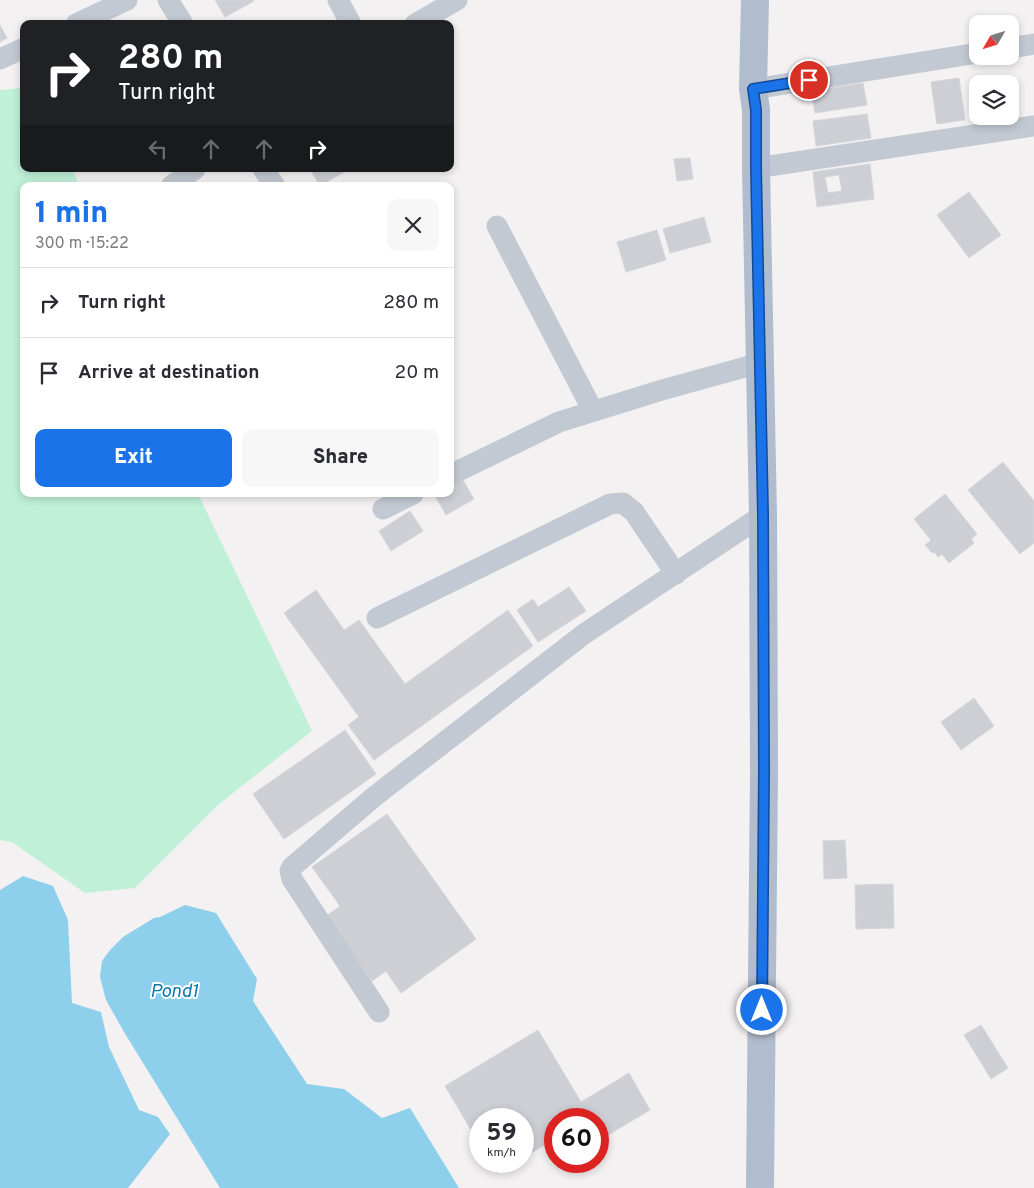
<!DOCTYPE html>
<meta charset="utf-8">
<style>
body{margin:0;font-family:Overpass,sans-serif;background:#f7f7f7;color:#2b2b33;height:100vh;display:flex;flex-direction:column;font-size:19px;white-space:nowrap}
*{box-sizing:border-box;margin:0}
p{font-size:16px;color:#7c7c81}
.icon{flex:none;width:28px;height:28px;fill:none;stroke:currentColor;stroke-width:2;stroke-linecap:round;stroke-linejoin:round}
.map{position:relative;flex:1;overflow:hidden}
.panel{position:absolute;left:20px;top:182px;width:434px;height:315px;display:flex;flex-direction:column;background:#fff;border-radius:10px;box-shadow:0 2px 8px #0003}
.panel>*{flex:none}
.top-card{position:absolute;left:20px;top:20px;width:434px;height:152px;border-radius:10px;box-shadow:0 2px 8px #0003;background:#202124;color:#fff;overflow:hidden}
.needle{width:32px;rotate:231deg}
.controls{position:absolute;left:969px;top:15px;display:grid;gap:10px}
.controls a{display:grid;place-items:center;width:50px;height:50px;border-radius:10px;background:#fff;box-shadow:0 2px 8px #0003;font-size:25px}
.speed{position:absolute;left:469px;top:1108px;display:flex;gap:10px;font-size:25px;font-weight:700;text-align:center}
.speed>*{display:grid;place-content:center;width:65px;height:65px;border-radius:50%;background:#fff;box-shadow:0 2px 8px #0003;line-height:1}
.speed small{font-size:12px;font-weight:400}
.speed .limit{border:8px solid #d22;background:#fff;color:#111}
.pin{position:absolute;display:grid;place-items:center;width:42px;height:42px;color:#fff;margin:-21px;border:2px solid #fff;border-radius:50%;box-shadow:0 1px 5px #0007}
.me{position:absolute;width:55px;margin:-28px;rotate:0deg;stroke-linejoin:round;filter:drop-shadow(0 0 4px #0008)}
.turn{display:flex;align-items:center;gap:18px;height:105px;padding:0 15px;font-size:22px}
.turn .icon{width:65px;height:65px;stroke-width:2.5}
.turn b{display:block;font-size:35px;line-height:42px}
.lanes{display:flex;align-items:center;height:48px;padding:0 15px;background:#0003;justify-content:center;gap:25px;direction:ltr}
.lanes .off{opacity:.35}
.round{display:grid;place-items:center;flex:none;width:52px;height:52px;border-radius:10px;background:#f7f7f7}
.headline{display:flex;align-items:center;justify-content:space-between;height:85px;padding:0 15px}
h1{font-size:30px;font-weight:800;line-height:38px;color:#1a73e8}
.cta{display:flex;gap:10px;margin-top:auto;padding:10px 15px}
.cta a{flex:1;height:58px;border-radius:10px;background:#1a73e8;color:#fff;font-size:20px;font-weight:800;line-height:58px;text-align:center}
.cta a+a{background:#f7f7f7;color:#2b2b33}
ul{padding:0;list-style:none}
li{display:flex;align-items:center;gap:15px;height:70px;padding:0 15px;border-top:1px solid #e1e1e2}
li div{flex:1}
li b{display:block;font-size:19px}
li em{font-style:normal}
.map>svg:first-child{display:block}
.green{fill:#c0f0d7}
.water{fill:#8ecfec}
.building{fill:#cdcfd5;stroke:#d5d6dc;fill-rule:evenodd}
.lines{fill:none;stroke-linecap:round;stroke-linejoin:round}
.street{stroke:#c2c9d2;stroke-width:21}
.primary{stroke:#b1bdcf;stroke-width:28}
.route-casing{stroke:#114b97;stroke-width:12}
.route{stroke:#1a73e8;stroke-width:9}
.labels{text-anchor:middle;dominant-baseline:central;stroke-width:4;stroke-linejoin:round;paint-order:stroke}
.water-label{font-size:19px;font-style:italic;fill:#0d7aad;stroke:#fff}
</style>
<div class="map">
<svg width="1034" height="1188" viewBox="0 0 1034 1188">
<rect width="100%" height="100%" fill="#f3f1f1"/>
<!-- green -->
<polygon class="green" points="24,88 24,169 73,169 79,186 24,186 24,494 198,494 312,731 219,804 135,888 85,893 12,842 0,840 0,90"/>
<!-- water -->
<g class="water">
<polygon points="23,876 53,886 68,920 72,1003 101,1012 109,1047 139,1110 158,1117 170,1134 128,1188 0,1188 0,890"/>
<polygon points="185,905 216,913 257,979 253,1001 307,1084 344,1089 382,1118 410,1108 459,1188 220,1188 124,1032 106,1000 100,977 102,961 110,950 123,937 154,918 160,917"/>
</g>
<!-- building -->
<g class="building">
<polygon points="215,0 253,0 254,1 225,17"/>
<polygon points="0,25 7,38 0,42"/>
<polygon points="959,78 965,120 937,124 931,82"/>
<polygon points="863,83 867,105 815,113 811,91"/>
<polygon points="867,114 871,138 816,146 813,121"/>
<polygon points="690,158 693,179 677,181 674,159"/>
<path d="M 870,164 L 874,199 L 817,207 L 813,172 ZM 839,175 L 842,191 L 828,193 L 825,177 Z"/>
<polygon points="310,169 349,169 320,186"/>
<polygon points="969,192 1001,235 969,258 937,215"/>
<polygon points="704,217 711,242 670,253 663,229"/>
<polygon points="657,230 666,260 626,272 617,242"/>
<polygon points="1003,462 1034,501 1034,543 1020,554 968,490"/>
<polygon points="460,475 474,499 446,515 434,494 450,494 450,480"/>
<polygon points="945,494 977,534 971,539 974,543 949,563 942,554 938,557 934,552 932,553 925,545 931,540 914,519"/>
<polygon points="410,511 423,531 391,551 379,531"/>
<polygon points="569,587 586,611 538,642 517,610 533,599 538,607"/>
<polygon points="316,590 344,630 359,620 405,684 508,610 533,646 374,760 348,725 359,717 284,613"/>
<polygon points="974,698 994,726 961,750 941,722"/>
<polygon points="345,730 376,774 284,839 253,794"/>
<polygon points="387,814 476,939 401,993 386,971 372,981 326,916 340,906 312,867"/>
<polygon points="845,840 847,878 824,879 823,841"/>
<polygon points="893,884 894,928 856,929 855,885"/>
<polygon points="981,1025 1008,1068 991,1079 964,1035"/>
<polygon points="538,1030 581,1102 629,1073 650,1110 598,1141 598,1119 555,1119 555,1151 550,1142 522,1158 522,1119 480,1119 480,1145 445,1086"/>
<polygon points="490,1161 518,1161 497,1173"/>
</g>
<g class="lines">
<!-- street -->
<g class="street">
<polyline points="168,0 183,24"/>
<polyline points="338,0 351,24"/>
<polyline points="76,24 127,0"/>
<polyline points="415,24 457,0"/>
<polyline points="1010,48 1034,44"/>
<polyline points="0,59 24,48"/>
<polyline points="753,89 978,53"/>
<polyline points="756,168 1034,126"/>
<polyline points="263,169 275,186"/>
<polyline points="171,186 195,169"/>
<polyline points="497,226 593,411"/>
<polyline points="450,475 559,422 662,390 760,363"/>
<polyline points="383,509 413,494"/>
<polyline points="377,618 610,504 623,503 634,512 676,574"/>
<polyline points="379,1012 292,879 290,871 292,867 375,796 584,634 763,515"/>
</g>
<!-- primary -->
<polyline class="primary" points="755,0 753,89 756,110 756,168 763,515 764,772 760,1188"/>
</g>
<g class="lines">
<!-- route casing -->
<g class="route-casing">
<polyline id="route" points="762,1010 764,772 763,515 756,168 756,110 753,89 809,80"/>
</g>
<!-- route -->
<use href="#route" class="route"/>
</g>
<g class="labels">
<!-- water labels -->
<g class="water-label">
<text x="174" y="992">Pond1</text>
</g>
</g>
</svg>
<div class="controls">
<a><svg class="needle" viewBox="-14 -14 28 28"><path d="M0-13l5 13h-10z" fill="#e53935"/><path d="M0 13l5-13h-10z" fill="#7c7c81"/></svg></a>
<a><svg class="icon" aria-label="layers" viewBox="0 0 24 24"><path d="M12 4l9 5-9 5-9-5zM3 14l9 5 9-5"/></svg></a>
</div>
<div class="speed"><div>59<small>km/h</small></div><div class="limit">60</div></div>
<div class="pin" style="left:809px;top:80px;background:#d93025"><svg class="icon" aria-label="arrive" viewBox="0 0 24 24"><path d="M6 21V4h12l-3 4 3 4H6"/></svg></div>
<svg class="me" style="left:762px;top:1010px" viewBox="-20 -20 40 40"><circle r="17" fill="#1a73e8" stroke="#fff" stroke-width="3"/><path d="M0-11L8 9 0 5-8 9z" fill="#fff"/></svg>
<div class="top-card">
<div class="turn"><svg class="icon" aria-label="right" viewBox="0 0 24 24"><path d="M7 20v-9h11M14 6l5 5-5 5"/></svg><div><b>280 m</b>Turn right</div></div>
<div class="lanes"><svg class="icon off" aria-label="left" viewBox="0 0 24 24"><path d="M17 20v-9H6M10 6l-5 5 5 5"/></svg><svg class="icon off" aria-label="ahead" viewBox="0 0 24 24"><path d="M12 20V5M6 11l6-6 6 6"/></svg><svg class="icon off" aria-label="ahead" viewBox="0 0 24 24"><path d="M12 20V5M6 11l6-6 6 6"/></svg><svg class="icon" aria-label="right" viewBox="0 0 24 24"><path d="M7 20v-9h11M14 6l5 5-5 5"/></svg></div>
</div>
<section class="panel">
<div class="headline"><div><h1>1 min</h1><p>300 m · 15:22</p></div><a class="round"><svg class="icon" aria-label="close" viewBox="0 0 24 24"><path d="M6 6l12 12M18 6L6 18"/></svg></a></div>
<ul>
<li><svg class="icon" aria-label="right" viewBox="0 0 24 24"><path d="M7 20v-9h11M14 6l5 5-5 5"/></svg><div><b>Turn right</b></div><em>280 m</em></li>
<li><svg class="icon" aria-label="arrive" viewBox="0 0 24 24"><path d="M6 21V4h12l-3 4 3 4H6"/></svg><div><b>Arrive at destination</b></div><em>20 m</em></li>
</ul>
<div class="cta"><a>Exit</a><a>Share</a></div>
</section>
</div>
